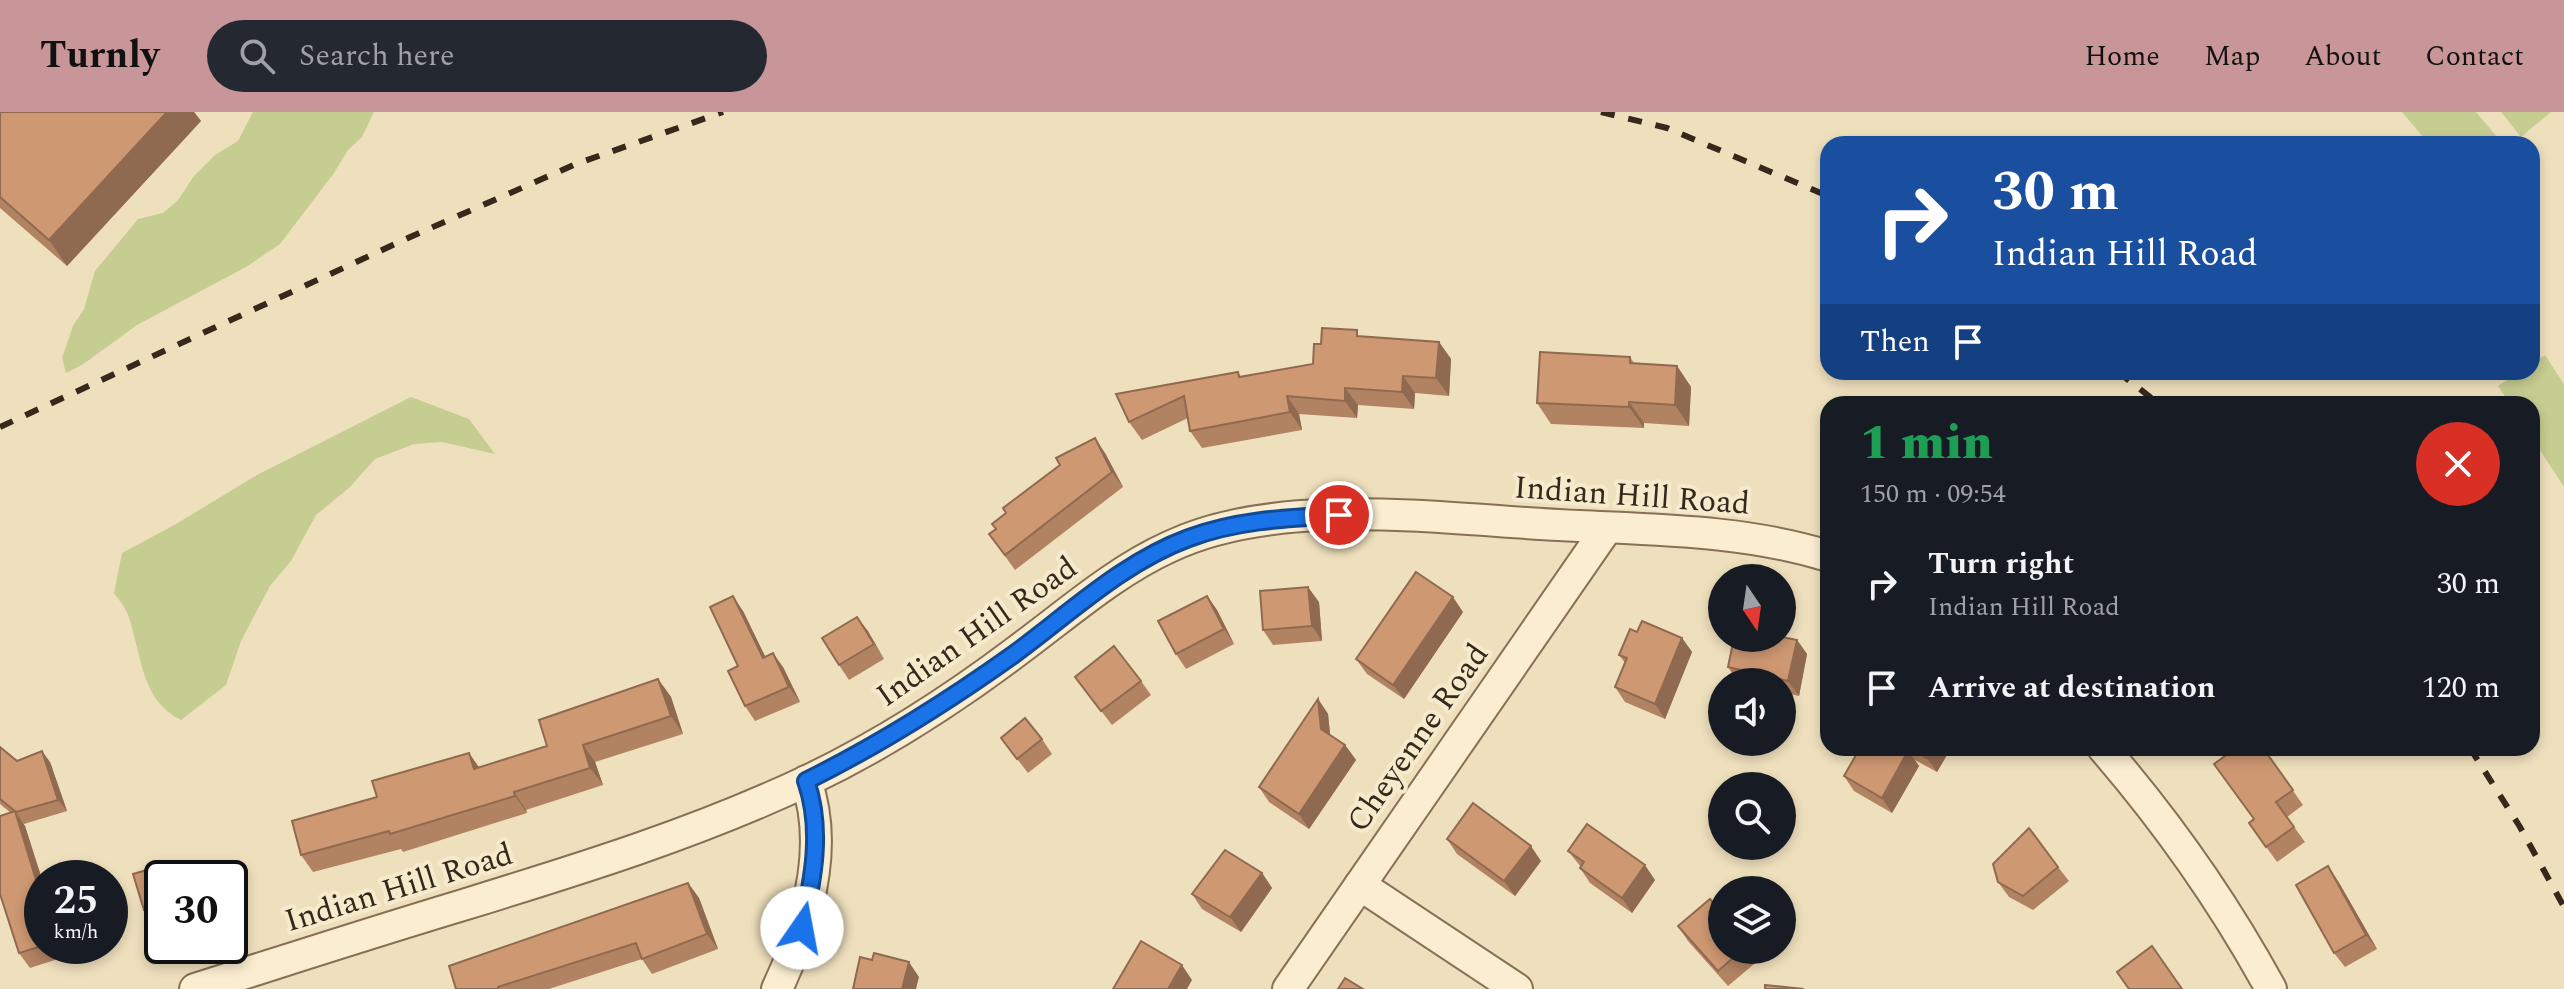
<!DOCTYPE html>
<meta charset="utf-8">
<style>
body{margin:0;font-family:Spectral,serif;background:#242831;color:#f1f3f6;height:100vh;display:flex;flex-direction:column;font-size:30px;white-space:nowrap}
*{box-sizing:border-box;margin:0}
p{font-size:26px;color:#9ea1a6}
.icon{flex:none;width:44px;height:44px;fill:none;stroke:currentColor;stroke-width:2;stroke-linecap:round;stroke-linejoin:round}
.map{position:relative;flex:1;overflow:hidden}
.details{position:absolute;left:1820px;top:284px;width:720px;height:360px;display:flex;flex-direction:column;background:#171b24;border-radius:24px;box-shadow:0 4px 12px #0003}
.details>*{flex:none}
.top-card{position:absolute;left:1820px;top:24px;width:720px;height:244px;border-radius:24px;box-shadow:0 4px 12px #0003;background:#1a4fa0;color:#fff;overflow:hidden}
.needle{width:52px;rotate:167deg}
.tools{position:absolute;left:1708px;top:452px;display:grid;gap:16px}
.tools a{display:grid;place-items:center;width:88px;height:88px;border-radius:50%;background:#171b24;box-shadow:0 4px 12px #0003;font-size:40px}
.speed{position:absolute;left:24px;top:748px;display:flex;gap:16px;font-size:40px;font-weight:700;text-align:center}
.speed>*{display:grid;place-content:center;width:104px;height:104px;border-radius:50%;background:#171b24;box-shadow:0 4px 12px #0003;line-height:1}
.speed small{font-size:20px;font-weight:400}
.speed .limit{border:4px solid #111;border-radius:12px;background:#fff;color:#111}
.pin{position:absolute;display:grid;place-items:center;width:68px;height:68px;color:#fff;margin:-34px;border:4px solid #fff;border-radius:50%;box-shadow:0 2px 8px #0007}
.me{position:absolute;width:88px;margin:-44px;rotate:12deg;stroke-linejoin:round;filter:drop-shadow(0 0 6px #0008)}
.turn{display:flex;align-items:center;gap:28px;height:168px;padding:0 40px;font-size:36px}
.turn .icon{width:104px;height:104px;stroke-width:2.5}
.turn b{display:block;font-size:56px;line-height:68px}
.then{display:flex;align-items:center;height:76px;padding:0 40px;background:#0003;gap:16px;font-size:30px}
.round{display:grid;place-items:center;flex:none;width:84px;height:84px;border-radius:42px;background:#242831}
.headline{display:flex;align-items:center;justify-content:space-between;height:136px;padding:0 40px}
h1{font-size:48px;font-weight:800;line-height:60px;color:#1e9e55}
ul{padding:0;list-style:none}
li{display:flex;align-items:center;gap:24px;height:104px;padding:0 40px}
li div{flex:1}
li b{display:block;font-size:30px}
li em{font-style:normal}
header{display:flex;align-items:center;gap:48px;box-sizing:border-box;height:112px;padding:0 40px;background:#c89698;color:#111}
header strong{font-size:38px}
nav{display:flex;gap:44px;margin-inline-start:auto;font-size:28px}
.search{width:560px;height:72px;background:#242831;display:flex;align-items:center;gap:20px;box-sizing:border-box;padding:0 28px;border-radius:44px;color:#9ea1a6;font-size:30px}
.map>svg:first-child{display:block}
.green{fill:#c6cd91}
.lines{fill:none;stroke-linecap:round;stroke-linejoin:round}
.minor-casing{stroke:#877056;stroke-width:34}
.minor{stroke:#faedd0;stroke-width:30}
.rail{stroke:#36281b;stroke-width:6;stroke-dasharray:14 14;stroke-linecap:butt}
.wall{fill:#b18362}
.shaded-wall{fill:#906a50}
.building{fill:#ce9872;stroke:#906a50;stroke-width:2}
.route-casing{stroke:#114b97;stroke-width:20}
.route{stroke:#1a73e8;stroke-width:14}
.labels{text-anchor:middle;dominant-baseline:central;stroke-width:8;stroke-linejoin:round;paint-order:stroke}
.street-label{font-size:32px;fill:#36281b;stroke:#f6eacd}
</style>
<header>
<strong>Turnly</strong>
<div class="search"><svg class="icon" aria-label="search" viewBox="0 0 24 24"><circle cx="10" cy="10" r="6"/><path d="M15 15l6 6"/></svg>Search here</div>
<nav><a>Home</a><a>Map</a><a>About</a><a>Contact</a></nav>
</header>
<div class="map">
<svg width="2564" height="877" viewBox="0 0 2564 877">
<rect width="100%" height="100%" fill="#efe0bd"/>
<!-- green -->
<g class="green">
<polygon points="253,0 374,0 362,25 348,38 334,61 280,132 246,155 137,213 82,253 66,261 62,246 73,214 84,197 95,159 138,107 163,101 178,88 194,64 215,43 238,29"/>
<polygon points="2402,0 2476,0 2503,32 2429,32"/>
<polygon points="2501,0 2551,0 2521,25"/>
<polygon points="2545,243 2564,272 2564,375 2532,326 2532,292 2510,292 2498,274 2519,260 2532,260 2532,252"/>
<path d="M 411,285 L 469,307 L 495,342 L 442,330 L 414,332 L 375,347 L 349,376 L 316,403 L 291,449 L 270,474 L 241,529 L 226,573 L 181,608 C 140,588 142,542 128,503 C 125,495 119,488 114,481 L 122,441 L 176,412 L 257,363 Z"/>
</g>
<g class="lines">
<!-- minor casing -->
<g class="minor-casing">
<g id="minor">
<path d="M 2103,636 C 2167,710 2224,791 2271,877"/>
<polyline points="1360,773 1517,877"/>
<path d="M 195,877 C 284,849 373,820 463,793 C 580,757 697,721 809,668 C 882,633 952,588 1017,539 C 1066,503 1114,460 1169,435 C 1277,383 1440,407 1559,413 C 1649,418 1741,417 1828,444"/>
<path d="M 777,877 C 806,815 830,736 806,669"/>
<polyline points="1288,877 1607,416"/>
</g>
</g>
<!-- minor -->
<use href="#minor" class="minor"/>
<!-- rail -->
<g class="rail">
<polyline points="1601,0 1667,16 1828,84"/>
<polyline points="2118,260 2159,292"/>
<polyline points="0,315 408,126 576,52 723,0"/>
<polyline points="2470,636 2520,715 2564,795"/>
</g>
</g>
<!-- wall -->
<g class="wall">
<polygon points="0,0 194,0 201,9 67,154 0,96"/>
<polygon points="1361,224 1439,230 1451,247 1449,284 1415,281 1414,297 1358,293 1357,306 1299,302 1302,318 1202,336 1190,319 1188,306 1142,328 1129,310 1116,282 1238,260 1241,265 1313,252 1321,232"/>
<polygon points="1630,245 1634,251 1677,254 1691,275 1689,314 1644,311 1644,316 1551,312 1537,291"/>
<polygon points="1105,341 1123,375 1015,458 989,422"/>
<polygon points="1207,484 1217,498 1234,532 1186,557 1176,542"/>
<polygon points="1319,490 1322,529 1273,533 1263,518"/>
<polygon points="743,499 765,544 783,555 800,590 755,609 745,594 738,554"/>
<polygon points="1463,500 1404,587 1367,562 1356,547"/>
<polygon points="857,505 884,547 849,568 839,553"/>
<polygon points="1637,520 1682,526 1692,540 1665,607 1625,590 1615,575 1625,551 1619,543"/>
<polygon points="1797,528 1807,542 1799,584 1782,580 1782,570 1738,570 1728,555"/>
<polygon points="1075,565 1141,569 1151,583 1112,613"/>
<polygon points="658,567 671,585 683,622 595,650 603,673 526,698 527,701 403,740 401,737 313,760 301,743 377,685 469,641 479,655 547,634"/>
<polygon points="1318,587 1328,602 1330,623 1345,633 1356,648 1309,717 1269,690 1259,675"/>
<polygon points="1001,626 1042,627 1052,642 1028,661"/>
<polygon points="0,635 17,649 50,650 67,699 24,712 22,710 25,714 42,767 42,834 95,835 30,856 19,841 11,701 0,692"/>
<polygon points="1860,636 1951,636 1937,660 1915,648 1919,654 1892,701 1854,679 1844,664"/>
<polygon points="2263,636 2303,693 2287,705 2305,730 2277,750 2249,711 2253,707"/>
<polygon points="1447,727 1541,749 1515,784 1457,742"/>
<polygon points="1568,739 1655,768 1632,801 1590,771 1580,756 1581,755"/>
<polygon points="174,750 185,766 162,766 162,810 154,812 144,798 133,762"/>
<polygon points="2058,755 2069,769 2033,798 2009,785 1998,770"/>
<polygon points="1262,761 1272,776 1241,820 1202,797 1192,782"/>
<polygon points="2338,769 2377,837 2345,855 2334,841"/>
<polygon points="688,771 699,786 718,837 652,862 642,847 549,877 456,877"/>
<polygon points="1678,814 1722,838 1754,838 1760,847 1728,874 1688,829"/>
</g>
<!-- shaded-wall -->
<g class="shaded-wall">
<polygon points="167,0 194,0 201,9 67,154 49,128"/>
<polygon points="1439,230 1451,247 1449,284 1436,266"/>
<polygon points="1677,254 1691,275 1689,314 1675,293"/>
<polygon points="1403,264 1415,281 1414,297 1402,280"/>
<polygon points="1345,276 1358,293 1357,306 1345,289"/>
<polygon points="1287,284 1299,302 1302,318 1290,300"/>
<polygon points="1629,290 1644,311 1644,316 1629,295"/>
<polygon points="1095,326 1105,341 1123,375 1112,360"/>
<polygon points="1308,475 1319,490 1322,529 1312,514"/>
<polygon points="733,484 743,499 773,561 763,546"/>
<polygon points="1207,484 1217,498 1234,532 1224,517"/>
<polygon points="1453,485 1463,500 1404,587 1393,573"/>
<polygon points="857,505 868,519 884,547 874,532"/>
<polygon points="1682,526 1692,540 1665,607 1655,592"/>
<polygon points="1797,528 1807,542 1799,584 1788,569"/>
<polygon points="773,541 783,555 800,590 789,575"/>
<polygon points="658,567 671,585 683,622 671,604"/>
<polygon points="1318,587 1328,602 1331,631 1321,617"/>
<polygon points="583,633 595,650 603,673 590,656"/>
<polygon points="1345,633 1356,648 1309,717 1299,702"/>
<polygon points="1932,636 1951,636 1937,660 1927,646"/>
<polygon points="42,639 50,650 67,699 58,688"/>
<polygon points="1908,639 1919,654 1892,701 1882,686"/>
<polygon points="469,641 481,659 474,657"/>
<polygon points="514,680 526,698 527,701 515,684"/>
<polygon points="15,699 25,714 42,768 36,768"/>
<polygon points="1531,734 1541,749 1515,784 1504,769"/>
<polygon points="174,750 184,765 185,766 179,766"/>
<polygon points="86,752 96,766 91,766"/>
<polygon points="1645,753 1655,768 1632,801 1622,786"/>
<polygon points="2328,754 2338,769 2377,837 2366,823"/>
<polygon points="1262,761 1272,776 1241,820 1230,805"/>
<polygon points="688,771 699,786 718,837 707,822"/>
<polygon points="909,850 919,865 916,877 902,877"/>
<polygon points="1182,853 1192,868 1187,877 1168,877"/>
</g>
<!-- building -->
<g class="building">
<polygon points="0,0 167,0 49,128 0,85"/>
<polygon points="1322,216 1357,218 1357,224 1439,230 1436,266 1403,264 1402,280 1345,276 1345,289 1287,284 1290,300 1190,319 1184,284 1129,310 1116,282 1238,260 1239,265 1313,252 1314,232 1321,232"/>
<polygon points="1540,240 1630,245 1630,251 1677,254 1675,293 1629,290 1629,295 1537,291"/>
<polygon points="1095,326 1112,360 1005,443 989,422 996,417 992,412 1006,401 1003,396 1060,353 1056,346"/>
<polygon points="1416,460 1453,485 1393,573 1356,547"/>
<polygon points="1308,475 1312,514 1263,518 1260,479"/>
<polygon points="733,484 763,546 773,541 789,575 745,594 728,559 738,554 710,495"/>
<polygon points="1207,484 1224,517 1176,542 1158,509"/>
<polygon points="857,505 874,532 839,553 822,526"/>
<polygon points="1642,509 1682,526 1655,592 1615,575 1627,546 1619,543 1630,517 1637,520"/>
<polygon points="1782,525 1797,528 1788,569 1728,555 1734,526 1782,526"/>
<polygon points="1114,534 1141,569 1101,599 1075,565"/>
<polygon points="658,567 671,604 583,633 590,656 514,680 515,684 390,722 389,719 301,743 292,709 377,685 372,669 469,641 474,657 547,634 539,608"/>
<polygon points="1318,587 1321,617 1345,633 1299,702 1259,675"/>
<polygon points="1025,606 1042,627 1017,647 1001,626"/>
<polygon points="0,635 17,649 42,639 58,688 16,700 0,687"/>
<polygon points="1860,636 1904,636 1908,639 1882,686 1844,664"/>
<polygon points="1909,636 1932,636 1927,646"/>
<polygon points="2236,636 2263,636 2293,678 2276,690 2294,715 2266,735 2249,711 2254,707 2214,652"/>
<polygon points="1473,691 1531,734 1504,769 1447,727"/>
<polygon points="15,699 36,768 42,766 42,834 19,841 0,782 0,704"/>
<polygon points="1587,712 1645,753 1622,786 1580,756 1584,750 1568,739"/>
<polygon points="2029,716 2058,755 2023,784 1998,770 1993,752"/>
<polygon points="1225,738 1262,761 1230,805 1192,782"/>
<polygon points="174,750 179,766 162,766 162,792 144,798 133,762"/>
<polygon points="86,752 91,766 43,766"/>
<polygon points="2328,754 2366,823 2334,841 2296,773"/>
<polygon points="688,771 707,822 642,847 636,831 498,875 498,877 456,877 449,854"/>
<polygon points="1710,787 1722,801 1722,838 1742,838 1718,859 1678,814"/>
<polygon points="1141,829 1182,853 1168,877 1113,877"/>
<polygon points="2152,834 2182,877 2129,877 2117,860"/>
<polygon points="874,841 909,850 902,877 853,877 860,845 872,848"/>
<polygon points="1345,866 1363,877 1338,877"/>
<polygon points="1765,873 1804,877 1765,877"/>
</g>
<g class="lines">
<!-- route casing -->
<g class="route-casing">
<path id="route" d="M 802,816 C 813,768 823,717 806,669 C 879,633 947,590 1013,543 C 1069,502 1123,450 1189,426 C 1237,408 1288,406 1339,403"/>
</g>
<!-- route -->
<use href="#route" class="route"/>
</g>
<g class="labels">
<!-- street labels -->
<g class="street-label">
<text transform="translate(1632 384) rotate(4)">Indian Hill Road</text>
<text transform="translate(977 520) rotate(-35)">Indian Hill Road</text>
<text transform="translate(1418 626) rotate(-55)">Cheyenne Road</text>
<text transform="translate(399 776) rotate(-17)">Indian Hill Road</text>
</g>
</g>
</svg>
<div class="tools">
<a><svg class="needle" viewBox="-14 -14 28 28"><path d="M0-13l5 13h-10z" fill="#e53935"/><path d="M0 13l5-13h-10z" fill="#9ea1a6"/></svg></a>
<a><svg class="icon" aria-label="sound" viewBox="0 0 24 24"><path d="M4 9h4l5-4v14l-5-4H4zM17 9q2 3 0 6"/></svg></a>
<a><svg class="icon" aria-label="search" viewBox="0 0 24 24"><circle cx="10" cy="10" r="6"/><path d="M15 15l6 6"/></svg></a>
<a><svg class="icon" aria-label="layers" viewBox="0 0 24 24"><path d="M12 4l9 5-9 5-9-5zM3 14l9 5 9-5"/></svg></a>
</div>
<div class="speed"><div>25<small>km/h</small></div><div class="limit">30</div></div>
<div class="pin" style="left:1339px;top:403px;background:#d93025"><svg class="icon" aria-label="arrive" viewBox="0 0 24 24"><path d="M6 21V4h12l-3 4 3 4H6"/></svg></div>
<svg class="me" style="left:802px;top:816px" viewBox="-20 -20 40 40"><circle r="19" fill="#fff"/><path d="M0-13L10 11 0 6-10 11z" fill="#1a73e8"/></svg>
<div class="top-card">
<div class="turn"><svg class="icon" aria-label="right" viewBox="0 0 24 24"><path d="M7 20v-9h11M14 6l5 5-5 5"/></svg><div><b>30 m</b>Indian Hill Road</div></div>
<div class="then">Then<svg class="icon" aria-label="arrive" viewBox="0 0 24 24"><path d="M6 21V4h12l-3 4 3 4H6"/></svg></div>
</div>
<section class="details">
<div class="headline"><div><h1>1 min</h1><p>150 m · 09:54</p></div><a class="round" style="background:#d93025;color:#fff"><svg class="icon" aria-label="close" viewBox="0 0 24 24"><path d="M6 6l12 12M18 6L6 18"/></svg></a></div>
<ul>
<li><svg class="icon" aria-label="right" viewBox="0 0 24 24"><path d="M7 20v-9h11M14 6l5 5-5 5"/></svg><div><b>Turn right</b><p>Indian Hill Road</p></div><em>30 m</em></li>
<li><svg class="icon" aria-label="arrive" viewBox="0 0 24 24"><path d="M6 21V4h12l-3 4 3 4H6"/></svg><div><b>Arrive at destination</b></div><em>120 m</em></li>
</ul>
</section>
</div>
